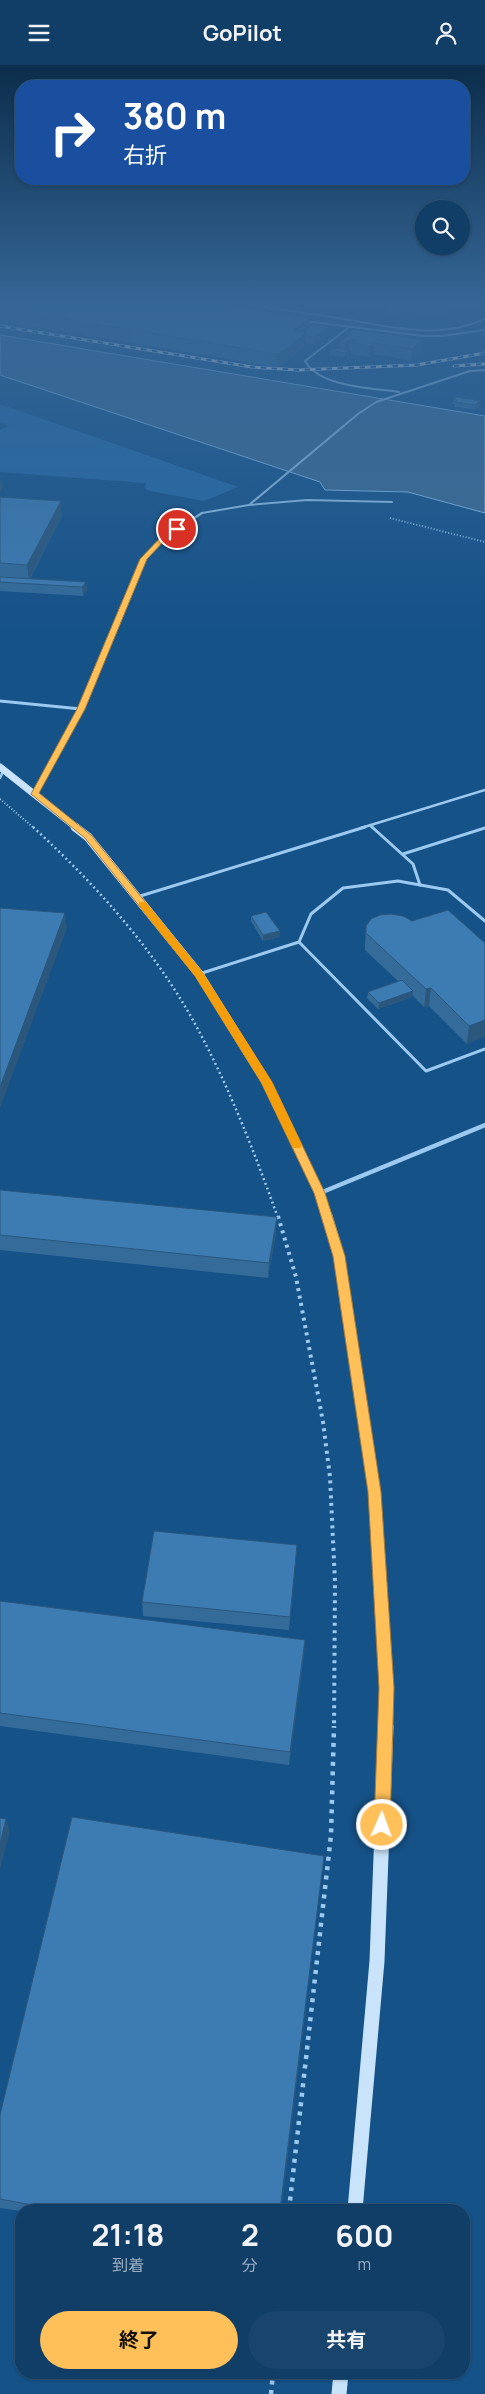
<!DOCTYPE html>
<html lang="ja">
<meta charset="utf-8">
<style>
body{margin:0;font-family:Manrope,"Noto Sans JP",sans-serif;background:#19456c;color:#f1f3f6;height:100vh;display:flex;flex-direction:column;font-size:19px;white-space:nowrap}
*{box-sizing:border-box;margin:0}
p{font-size:16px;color:#9caebf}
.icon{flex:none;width:28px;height:28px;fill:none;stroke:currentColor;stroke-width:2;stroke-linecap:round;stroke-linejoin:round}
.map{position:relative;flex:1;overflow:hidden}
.drawer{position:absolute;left:15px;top:2139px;width:455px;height:175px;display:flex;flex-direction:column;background:#103e66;border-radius:20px;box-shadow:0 1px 4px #0004,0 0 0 1px #30577a}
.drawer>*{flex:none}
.top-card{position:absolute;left:15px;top:15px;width:455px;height:105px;border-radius:20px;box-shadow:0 1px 4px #0004,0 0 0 1px #30577a;background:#1a4fa0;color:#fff;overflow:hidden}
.fabs{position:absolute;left:415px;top:135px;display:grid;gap:10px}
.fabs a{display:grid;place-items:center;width:55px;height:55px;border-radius:50%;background:#103e66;box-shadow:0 1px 4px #0004,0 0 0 1px #30577a;font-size:25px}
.pin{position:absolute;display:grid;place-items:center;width:42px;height:42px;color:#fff;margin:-21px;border:2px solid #fff;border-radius:50%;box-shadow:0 1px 5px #0007}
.me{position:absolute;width:55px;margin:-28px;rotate:2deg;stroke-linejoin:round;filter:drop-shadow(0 0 4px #0008)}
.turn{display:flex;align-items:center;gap:18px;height:105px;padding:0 25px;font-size:22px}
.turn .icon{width:65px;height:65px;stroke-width:2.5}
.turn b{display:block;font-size:35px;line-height:42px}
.eta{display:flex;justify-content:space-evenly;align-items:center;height:85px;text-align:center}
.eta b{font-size:30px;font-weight:700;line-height:35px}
.primary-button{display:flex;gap:10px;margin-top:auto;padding:10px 25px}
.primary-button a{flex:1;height:58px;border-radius:30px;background:#ffbf59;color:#111;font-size:20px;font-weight:700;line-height:58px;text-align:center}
.primary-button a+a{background:#19456c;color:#f1f3f6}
header{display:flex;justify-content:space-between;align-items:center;height:65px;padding:0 25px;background:#103e66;font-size:22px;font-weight:700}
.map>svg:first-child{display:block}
.green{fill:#246aa6}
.water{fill:#3e6b93;stroke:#8dc5f2}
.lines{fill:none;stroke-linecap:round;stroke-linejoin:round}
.path-far3{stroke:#9bc9ef;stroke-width:2;stroke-dasharray:1 2;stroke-linecap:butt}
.path-far2{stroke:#9bc9ef;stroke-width:2.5;stroke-dasharray:2 3;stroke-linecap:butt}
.path-far1{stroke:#9bc9ef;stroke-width:4;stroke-dasharray:3 4.5;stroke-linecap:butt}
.path{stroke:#9bc9ef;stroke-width:4.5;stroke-dasharray:4 5.5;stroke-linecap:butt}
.lane-far2{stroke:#9bc9ef;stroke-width:2}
.lane-far1{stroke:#9bc9ef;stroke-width:2.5}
.lane{stroke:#9bc9ef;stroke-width:3}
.street-far2{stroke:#9bc9ef;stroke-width:2.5}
.street-far1{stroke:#9bc9ef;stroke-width:3}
.street{stroke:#9bc9ef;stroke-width:4.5}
.secondary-far3{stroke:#c8e3fa;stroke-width:7}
.secondary-far2{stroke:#c8e3fa;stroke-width:9}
.secondary-far1{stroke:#c8e3fa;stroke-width:11}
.secondary{stroke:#c8e3fa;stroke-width:15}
.rail-casing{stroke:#fff;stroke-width:3}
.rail{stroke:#155288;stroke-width:2;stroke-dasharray:5.5;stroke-linecap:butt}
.wall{fill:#346b99}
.shaded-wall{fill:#2b577d}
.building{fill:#3d7cb2;stroke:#2b577d}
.route{fill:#ffbf59;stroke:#a67c3a}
.slow{fill:#f59e0b}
</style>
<header><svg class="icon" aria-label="menu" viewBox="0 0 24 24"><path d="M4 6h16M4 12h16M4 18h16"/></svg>GoPilot<svg class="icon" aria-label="person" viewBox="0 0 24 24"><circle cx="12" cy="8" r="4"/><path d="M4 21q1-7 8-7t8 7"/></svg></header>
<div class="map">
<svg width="485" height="2329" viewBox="0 0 485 2329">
<rect width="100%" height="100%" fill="#155288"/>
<!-- green -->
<polygon class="green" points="0,339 238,422 204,436 146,425 145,418 0,407 0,365 9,361 0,357"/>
<!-- water -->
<polygon class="water" points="0,270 485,351 485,448 408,427 325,425 320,417 0,310"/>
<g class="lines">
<!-- path-far3 -->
<g class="path-far3">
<polyline points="390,453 485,477"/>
<polyline points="0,734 34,763"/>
</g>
<!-- path-far2 -->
<path class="path-far2" d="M 33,762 C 95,819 153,883 194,957 C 228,1019 254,1086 278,1153"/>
<!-- path-far1 -->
<polyline class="path-far1" points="278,1151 296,1212 323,1357 330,1412 335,1517 334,1662"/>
<!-- path -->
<g class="path">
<polyline points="289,2145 331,1770 334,1661"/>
<polyline points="271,2329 273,2308"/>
</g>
<!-- lane-far2 -->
<g class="lane-far2">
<path d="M 239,238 C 272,243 305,248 338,253 C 386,261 439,276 485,254"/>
<polyline points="305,256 423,271 442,271 485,265"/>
<path d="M 348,263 L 305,296 C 319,322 372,323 399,327"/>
<polyline points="249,440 307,435 392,437"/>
<polyline points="202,448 249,440 358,349 376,337 470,306 485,305"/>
</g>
<!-- lane-far1 -->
<g class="lane-far1">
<polyline points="0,713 4,704"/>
<polyline points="370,760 373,763"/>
<polyline points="361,763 485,725"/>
</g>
<!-- lane -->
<g class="lane">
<polyline points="372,762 413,799 420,820"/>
<polyline points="403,789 485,763"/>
<polyline points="137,832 365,762"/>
<polyline points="485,856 448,825 398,816 343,823 311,849 299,877 426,1006 485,984"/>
<polyline points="199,909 299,877"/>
</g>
<!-- street-far2 -->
<polyline class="street-far2" points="174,466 202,448"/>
<!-- street-far1 -->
<g class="street-far1">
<polyline points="0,636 81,644"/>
<polyline points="35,729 81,644 144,494 164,472 176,464"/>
</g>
<!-- street -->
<polyline class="street" points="320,1128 485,1060"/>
<!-- secondary-far3 -->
<polyline class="secondary-far3" points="0,702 77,763"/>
<!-- secondary-far2 -->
<polyline class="secondary-far2" points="75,762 88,772 199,909 266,1017 320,1128 327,1153"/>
<!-- secondary-far1 -->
<polyline class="secondary-far1" points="327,1151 339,1191 374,1427 387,1623 386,1662"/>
<!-- secondary -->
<g class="secondary">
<polyline points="355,2145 377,1896 386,1661"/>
<polyline points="339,2329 341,2308"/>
</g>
<!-- rail casing -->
<g class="rail-casing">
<g id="rail">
<polyline points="0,261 252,302 298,305 417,300 485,288"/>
<polyline points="454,301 485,299"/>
</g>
</g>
<!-- rail -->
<use href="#rail" class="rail"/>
</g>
<!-- wall -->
<g class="wall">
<polygon points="0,238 310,262 328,270 314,280 305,278 305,280 290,294 277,302 0,256"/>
<polygon points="344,238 456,238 456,243 444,253 402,246 395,253 385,251 385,247 389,245"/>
<polygon points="462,238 470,238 467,241 462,241"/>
<polygon points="347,268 422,275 422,286 411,295 374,289 369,292 351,289 351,286 349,285 348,286 348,290 345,292 330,290 330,285 339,284 339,277 347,271"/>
<polygon points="454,334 480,336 479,341 475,345 455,342 455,339 453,339"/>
<polygon points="0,432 62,451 30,514 86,517 87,526 83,531 0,526"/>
<polygon points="251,851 280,872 263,876 251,856"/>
<polygon points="412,856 485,878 467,979 429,941 424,942 412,930 412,932 378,944 367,933 368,927 398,916 365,885 365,879 366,861"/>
<polygon points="0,1125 276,1168 268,1213 0,1185"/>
<polygon points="296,1494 289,1565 143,1551 142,1537"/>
<polygon points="0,1536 304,1589 289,1700 0,1661"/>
<polygon points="324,1791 281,2145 21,2145 21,2146 0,2143 0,2050"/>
</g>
<!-- shaded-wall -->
<g class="shaded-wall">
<polygon points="453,238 456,238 456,243 444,253 444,245"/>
<polygon points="402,243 402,247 395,253 395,249"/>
<polygon points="310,253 310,266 306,269 305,280 290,294 277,302 277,289 294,265"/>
<polygon points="328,262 328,270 314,280 314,272"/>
<polygon points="350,274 349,285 348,286 348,290 345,292 345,278"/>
<polygon points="422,275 422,286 411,295 412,284"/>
<polygon points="374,278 374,289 369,292 369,281"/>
<polygon points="480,336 479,341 475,345 475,340"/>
<polygon points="2,413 3,422 0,427 0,417"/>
<polygon points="61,436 62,451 29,515 27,500"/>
<polygon points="86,517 87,526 83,531 82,522"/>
<polygon points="65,848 67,863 0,1043 0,1022"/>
<polygon points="280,866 280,872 263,876 263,870"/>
<polygon points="431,923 429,941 424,942 426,924"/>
<polygon points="413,926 412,932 378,944 379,938"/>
<polygon points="485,955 485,972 467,979 469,961"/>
<polygon points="277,1152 276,1168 268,1213 269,1198"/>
<polygon points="297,1480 296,1494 289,1565 290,1552"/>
<polygon points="305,1575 304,1589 289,1700 290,1687"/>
<polygon points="6,1754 10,1767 0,1804 0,1779"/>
<polygon points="324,1791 281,2145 280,2145"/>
</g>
<!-- building -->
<g class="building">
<polygon points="0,238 211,238 310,253 294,265 306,267 291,281 277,289 0,243"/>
<polygon points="394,238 453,238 444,245"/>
<polygon points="393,241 402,243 395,249 385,247"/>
<polygon points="314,259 328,262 314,272 306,270 306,267 304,267"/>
<polygon points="355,264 422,275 412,284 374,278 369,281 352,278 356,275 350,274 345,278 339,277 350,269 347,268"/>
<polygon points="334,283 348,285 345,288 330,285"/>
<polygon points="457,332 480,336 475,340 455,337 457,335 454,334"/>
<polygon points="0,432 61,436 27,500 0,498"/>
<polygon points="0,512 86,517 82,522 0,517"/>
<polygon points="0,843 65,848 0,1022"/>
<polygon points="448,845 485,878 485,955 469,961 431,923 426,924 366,868 366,861 371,854 380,850 391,849 403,851 412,856"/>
<polygon points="266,847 280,866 263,870 251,851"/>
<polygon points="402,915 413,926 379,938 368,927"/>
<polygon points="0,1125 277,1152 269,1198 0,1170"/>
<polygon points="154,1466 297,1480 290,1552 142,1537"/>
<polygon points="0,1536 305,1575 290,1687 0,1648"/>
<polygon points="72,1752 324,1791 280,2145 59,2145 0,2134 0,2050"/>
<polygon points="0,1753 6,1754 0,1779"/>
</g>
<!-- sky -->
<linearGradient id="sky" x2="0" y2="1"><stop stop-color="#0c2d4b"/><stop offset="0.42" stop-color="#356696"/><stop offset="1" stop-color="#356696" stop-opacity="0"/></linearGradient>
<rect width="485" height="564" fill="url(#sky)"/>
<!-- route -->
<polygon class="route" points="174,463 180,464 166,474 147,494 85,644 39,728 91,770 202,907 272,1017 325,1128 345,1191 381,1427 394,1623 390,1760 387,1765 382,1767 376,1765 374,1760 379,1623 368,1427 333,1191 314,1128 261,1017 195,911 85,773 31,729 77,644 140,494 162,471"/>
<!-- slow -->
<polygon class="slow" points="139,837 146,837 204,909 272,1017 302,1080 300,1083 293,1083 261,1017 195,911 139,841"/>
</svg>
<div class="fabs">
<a><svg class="icon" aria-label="search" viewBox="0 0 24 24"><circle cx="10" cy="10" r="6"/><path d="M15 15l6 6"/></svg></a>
</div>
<div class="pin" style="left:177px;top:464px;background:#d93025"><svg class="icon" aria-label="arrive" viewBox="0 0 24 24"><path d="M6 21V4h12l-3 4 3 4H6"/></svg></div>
<svg class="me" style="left:382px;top:1760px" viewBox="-20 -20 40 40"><circle r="17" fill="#ffbf59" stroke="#fff" stroke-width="3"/><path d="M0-11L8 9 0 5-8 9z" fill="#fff"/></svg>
<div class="top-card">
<div class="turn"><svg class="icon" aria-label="right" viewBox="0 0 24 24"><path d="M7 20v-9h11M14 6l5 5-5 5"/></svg><div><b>380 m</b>右折</div></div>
</div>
<section class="drawer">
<div class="eta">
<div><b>21:18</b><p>到着</p></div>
<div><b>2</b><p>分</p></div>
<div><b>600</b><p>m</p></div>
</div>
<div class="primary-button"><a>終了</a><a>共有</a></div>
</section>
</div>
